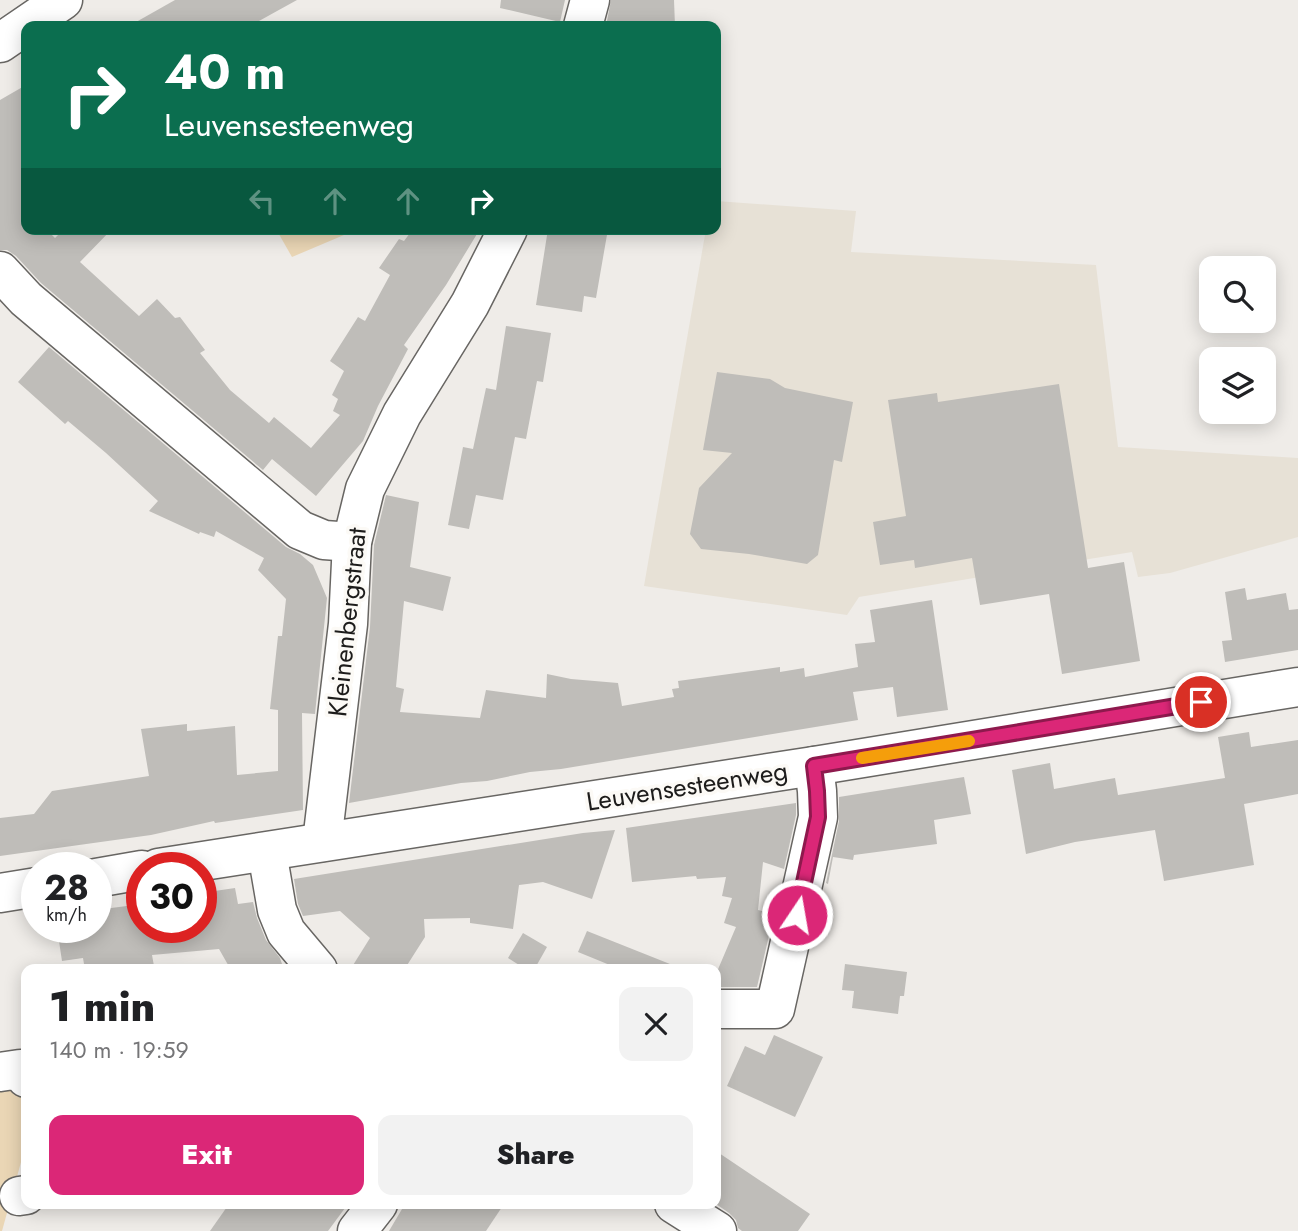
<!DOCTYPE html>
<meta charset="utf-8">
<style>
body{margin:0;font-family:Jost,sans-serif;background:#f2f2f2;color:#202124;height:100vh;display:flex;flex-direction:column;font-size:26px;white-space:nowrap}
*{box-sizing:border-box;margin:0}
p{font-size:23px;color:#757577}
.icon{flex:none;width:38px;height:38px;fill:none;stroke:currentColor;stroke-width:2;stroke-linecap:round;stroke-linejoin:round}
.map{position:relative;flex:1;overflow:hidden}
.details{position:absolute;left:21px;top:964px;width:700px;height:245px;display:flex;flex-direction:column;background:#fff;border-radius:14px;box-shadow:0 4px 18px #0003}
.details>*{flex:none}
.banner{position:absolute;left:21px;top:21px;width:700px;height:214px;border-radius:14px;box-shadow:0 4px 18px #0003;background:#0b6e4f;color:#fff;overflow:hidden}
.tools{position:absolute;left:1199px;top:256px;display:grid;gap:14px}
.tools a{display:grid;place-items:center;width:77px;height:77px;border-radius:14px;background:#fff;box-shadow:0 4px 18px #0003;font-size:35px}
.speed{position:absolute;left:21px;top:852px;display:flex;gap:14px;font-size:35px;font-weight:700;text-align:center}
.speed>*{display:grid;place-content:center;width:91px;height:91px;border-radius:50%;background:#fff;box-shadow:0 4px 18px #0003;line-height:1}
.speed small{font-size:18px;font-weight:400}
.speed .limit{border:10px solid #d22;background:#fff;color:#111}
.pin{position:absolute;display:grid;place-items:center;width:60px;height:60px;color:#fff;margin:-30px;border:4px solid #fff;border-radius:50%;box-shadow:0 2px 7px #0007}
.me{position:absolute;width:77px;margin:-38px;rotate:12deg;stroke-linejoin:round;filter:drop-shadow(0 0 5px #0008)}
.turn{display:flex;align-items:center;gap:24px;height:147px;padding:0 28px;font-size:32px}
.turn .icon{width:91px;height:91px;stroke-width:2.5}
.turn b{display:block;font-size:49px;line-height:60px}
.lanes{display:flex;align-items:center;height:66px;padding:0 28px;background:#0003;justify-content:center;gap:35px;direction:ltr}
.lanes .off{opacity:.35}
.round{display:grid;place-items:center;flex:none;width:74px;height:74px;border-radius:14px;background:#f2f2f2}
.overview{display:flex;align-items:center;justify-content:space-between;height:119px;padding:0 28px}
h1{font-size:42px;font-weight:800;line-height:52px}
.button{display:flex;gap:14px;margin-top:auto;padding:14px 28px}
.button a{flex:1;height:80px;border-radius:14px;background:#db2777;color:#fff;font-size:28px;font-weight:800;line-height:80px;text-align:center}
.button a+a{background:#f2f2f2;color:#202124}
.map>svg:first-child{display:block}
.built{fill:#e7e1d6}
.green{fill:#ead6b5}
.building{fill:#bfbdb9}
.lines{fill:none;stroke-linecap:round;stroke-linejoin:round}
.minor-casing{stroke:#686663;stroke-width:41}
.major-casing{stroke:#686663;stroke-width:41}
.minor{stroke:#fff;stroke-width:38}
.major{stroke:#fff;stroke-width:38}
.route-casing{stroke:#8e194d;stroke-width:18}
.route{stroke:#db2777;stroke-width:12}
.slow{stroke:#f59e0b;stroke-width:12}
.labels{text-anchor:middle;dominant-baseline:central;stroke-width:7;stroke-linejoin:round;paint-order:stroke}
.street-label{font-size:26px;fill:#1d1c1b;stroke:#fcfaf6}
</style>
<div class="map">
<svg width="1298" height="1231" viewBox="0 0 1298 1231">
<rect width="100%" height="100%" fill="#efece8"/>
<!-- built -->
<polygon class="built" points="716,201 856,211 851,252 1096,265 1118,447 1298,458 1298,537 1170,573 1138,577 1132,552 859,597 847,615 644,586 706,229 716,229"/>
<!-- green -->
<g class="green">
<polygon points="276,229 354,229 344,235 292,257"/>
<polygon points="13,1084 22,1094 26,1120 26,1144 2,1231 0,1231 0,1086"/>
</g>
<!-- building -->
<g class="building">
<polygon points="175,0 297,0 250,26 129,26"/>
<polygon points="501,0 565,0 560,22 500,8"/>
<polygon points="611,0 674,0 675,26 606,26"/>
<polygon points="26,85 26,229 46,229 55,238 64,229 112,229 80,262 139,316 157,299 175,318 180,317 205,350 200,353 230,390 269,423 274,417 311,448 340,415 333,411 338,399 332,395 344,371 330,361 358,317 365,321 390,275 379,268 399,239 404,241 413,229 480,229 446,285 404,345 408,349 378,406 363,441 316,496 272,459 263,470 41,283 16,256 7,250 0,250 0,100"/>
<polygon points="548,229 608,229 596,298 584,296 582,312 536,305"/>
<polygon points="506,326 551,333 543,382 537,381 526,439 515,437 503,500 476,495 469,529 448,525 463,447 473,449 486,388 496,390"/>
<polygon points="49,347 286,547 300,554 313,565 327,598 315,714 302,713 303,810 215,823 214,821 151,835 0,856 0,818 34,814 52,791 149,776 141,729 187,724 187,731 235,726 237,775 278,771 278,710 270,709 278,636 282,636 286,599 258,570 264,558 216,531 214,537 200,532 199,534 149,511 158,501 106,453 68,421 65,424 18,382"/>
<polygon points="717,372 770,379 785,388 853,402 842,462 834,460 818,555 807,564 749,554 701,549 690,534 699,488 732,453 703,450"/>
<polygon points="1059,384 1088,568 1124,562 1140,661 1062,674 1049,594 980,605 972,558 915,568 914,560 880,565 873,522 906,516 888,400 937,393 938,402"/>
<polygon points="386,495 419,502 410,567 451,577 443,611 404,601 396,687 404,689 400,712 480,718 486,690 546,698 547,674 571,679 618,683 622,706 674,697 672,689 679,688 678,681 780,667 780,672 804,668 805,677 858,667 855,644 875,642 870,610 932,600 948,710 897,717 893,687 853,692 858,720 561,769 530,772 487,781 461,783 349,803 370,627 374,545"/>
<polygon points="1245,588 1247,600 1286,593 1289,610 1298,609 1298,650 1225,662 1222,641 1232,640 1225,592"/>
<polygon points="1249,732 1251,747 1298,740 1298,794 1244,804 1254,865 1164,881 1155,830 1075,842 1026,854 1012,770 1050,763 1054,789 1115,778 1118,795 1225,778 1218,737"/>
<polygon points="964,777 971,814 934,820 937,844 854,855 853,860 833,857 828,884 826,883 839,821 839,797"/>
<polygon points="796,803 796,815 784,869 763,862 758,910 774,914 757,987 716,987 716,974 736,927 724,923 732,898 722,896 726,877 697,879 696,876 632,882 626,828"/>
<polygon points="615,830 592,899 543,882 519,885 513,929 470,923 470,918 424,919 425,937 404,970 350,970 370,938 340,911 303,916 298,904 294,879 583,833"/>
<polygon points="235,888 238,904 253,902 257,918 266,940 280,958 284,970 231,970 219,949 152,955 154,966 127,970 85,970 83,958 62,961 57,928 96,928 96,910 142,904 142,928 201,928 201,893"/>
<polygon points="587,931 680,968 680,970 622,970 578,952"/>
<polygon points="523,933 547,947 534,970 527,970 508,958"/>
<polygon points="845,964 907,972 904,996 900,996 898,1014 852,1008 854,991 842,990"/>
<polygon points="774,1035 823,1057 795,1117 727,1086 745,1046 765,1055"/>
<polygon points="716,1151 810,1214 798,1231 742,1231 738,1228 736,1220 729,1213 716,1204"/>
<polygon points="229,1204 348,1204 328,1231 210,1231"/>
<polygon points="405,1204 504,1204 486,1231 389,1231"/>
</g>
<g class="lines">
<!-- minor casing -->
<g class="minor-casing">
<g id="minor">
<polyline points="583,26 590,0"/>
<polyline points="0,43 63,0"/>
<polyline points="0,271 26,299 300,530 324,540 352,542"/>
<polyline points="322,842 348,624 352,542 365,489 402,414 470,304 508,229"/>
<polyline points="267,852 277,910 286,932 318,970"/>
<polyline points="716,1009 775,1009 818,817 817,791 814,766"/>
<polyline points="0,1072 20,1069 25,1074 26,1078"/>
<polyline points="19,1196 26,1195"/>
<polyline points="674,1204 717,1231"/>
<polyline points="357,1231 378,1204"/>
</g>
</g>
<!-- major casing -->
<g class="major-casing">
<g id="major">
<polyline points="158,868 814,766 1298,687"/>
<polyline points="96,878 142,870"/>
<polyline points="0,893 37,887"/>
</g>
</g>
<!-- minor -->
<use href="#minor" class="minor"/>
<!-- major -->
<use href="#major" class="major"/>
</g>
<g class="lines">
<!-- route casing -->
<g class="route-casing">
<polyline id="route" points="797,915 818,817 817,791 814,766 1201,702"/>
</g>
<!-- route -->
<use href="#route" class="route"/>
<!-- slow -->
<polyline class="slow" points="862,758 969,741"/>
</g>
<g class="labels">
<!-- street labels -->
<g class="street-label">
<text transform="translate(347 622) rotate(-84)">Kleinenbergstraat</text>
<text transform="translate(687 786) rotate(-9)">Leuvensesteenweg</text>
</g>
</g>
</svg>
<div class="tools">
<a><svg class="icon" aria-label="search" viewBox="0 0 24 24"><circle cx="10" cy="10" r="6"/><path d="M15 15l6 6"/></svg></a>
<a><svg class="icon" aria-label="layers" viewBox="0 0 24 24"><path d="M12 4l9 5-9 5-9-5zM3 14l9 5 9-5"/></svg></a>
</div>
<div class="speed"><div>28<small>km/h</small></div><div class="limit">30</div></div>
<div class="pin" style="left:1201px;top:702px;background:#d93025"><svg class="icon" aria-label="arrive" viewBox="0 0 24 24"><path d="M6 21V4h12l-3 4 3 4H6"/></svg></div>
<svg class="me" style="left:797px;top:915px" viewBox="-20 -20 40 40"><circle r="17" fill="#db2777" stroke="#fff" stroke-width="3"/><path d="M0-11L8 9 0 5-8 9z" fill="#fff"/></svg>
<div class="banner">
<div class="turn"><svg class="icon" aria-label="right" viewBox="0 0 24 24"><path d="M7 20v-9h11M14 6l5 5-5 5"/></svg><div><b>40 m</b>Leuvensesteenweg</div></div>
<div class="lanes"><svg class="icon off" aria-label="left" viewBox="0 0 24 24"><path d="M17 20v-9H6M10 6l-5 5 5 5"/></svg><svg class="icon off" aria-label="ahead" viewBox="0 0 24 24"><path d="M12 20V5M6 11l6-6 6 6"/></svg><svg class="icon off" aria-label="ahead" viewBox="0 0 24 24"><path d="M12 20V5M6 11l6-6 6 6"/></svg><svg class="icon" aria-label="right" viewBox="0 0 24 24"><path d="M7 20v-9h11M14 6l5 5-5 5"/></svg></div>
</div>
<section class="details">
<div class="overview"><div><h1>1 min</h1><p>140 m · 19:59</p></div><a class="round"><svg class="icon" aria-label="close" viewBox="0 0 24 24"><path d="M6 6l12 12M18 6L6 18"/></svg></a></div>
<div class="button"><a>Exit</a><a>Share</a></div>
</section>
</div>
